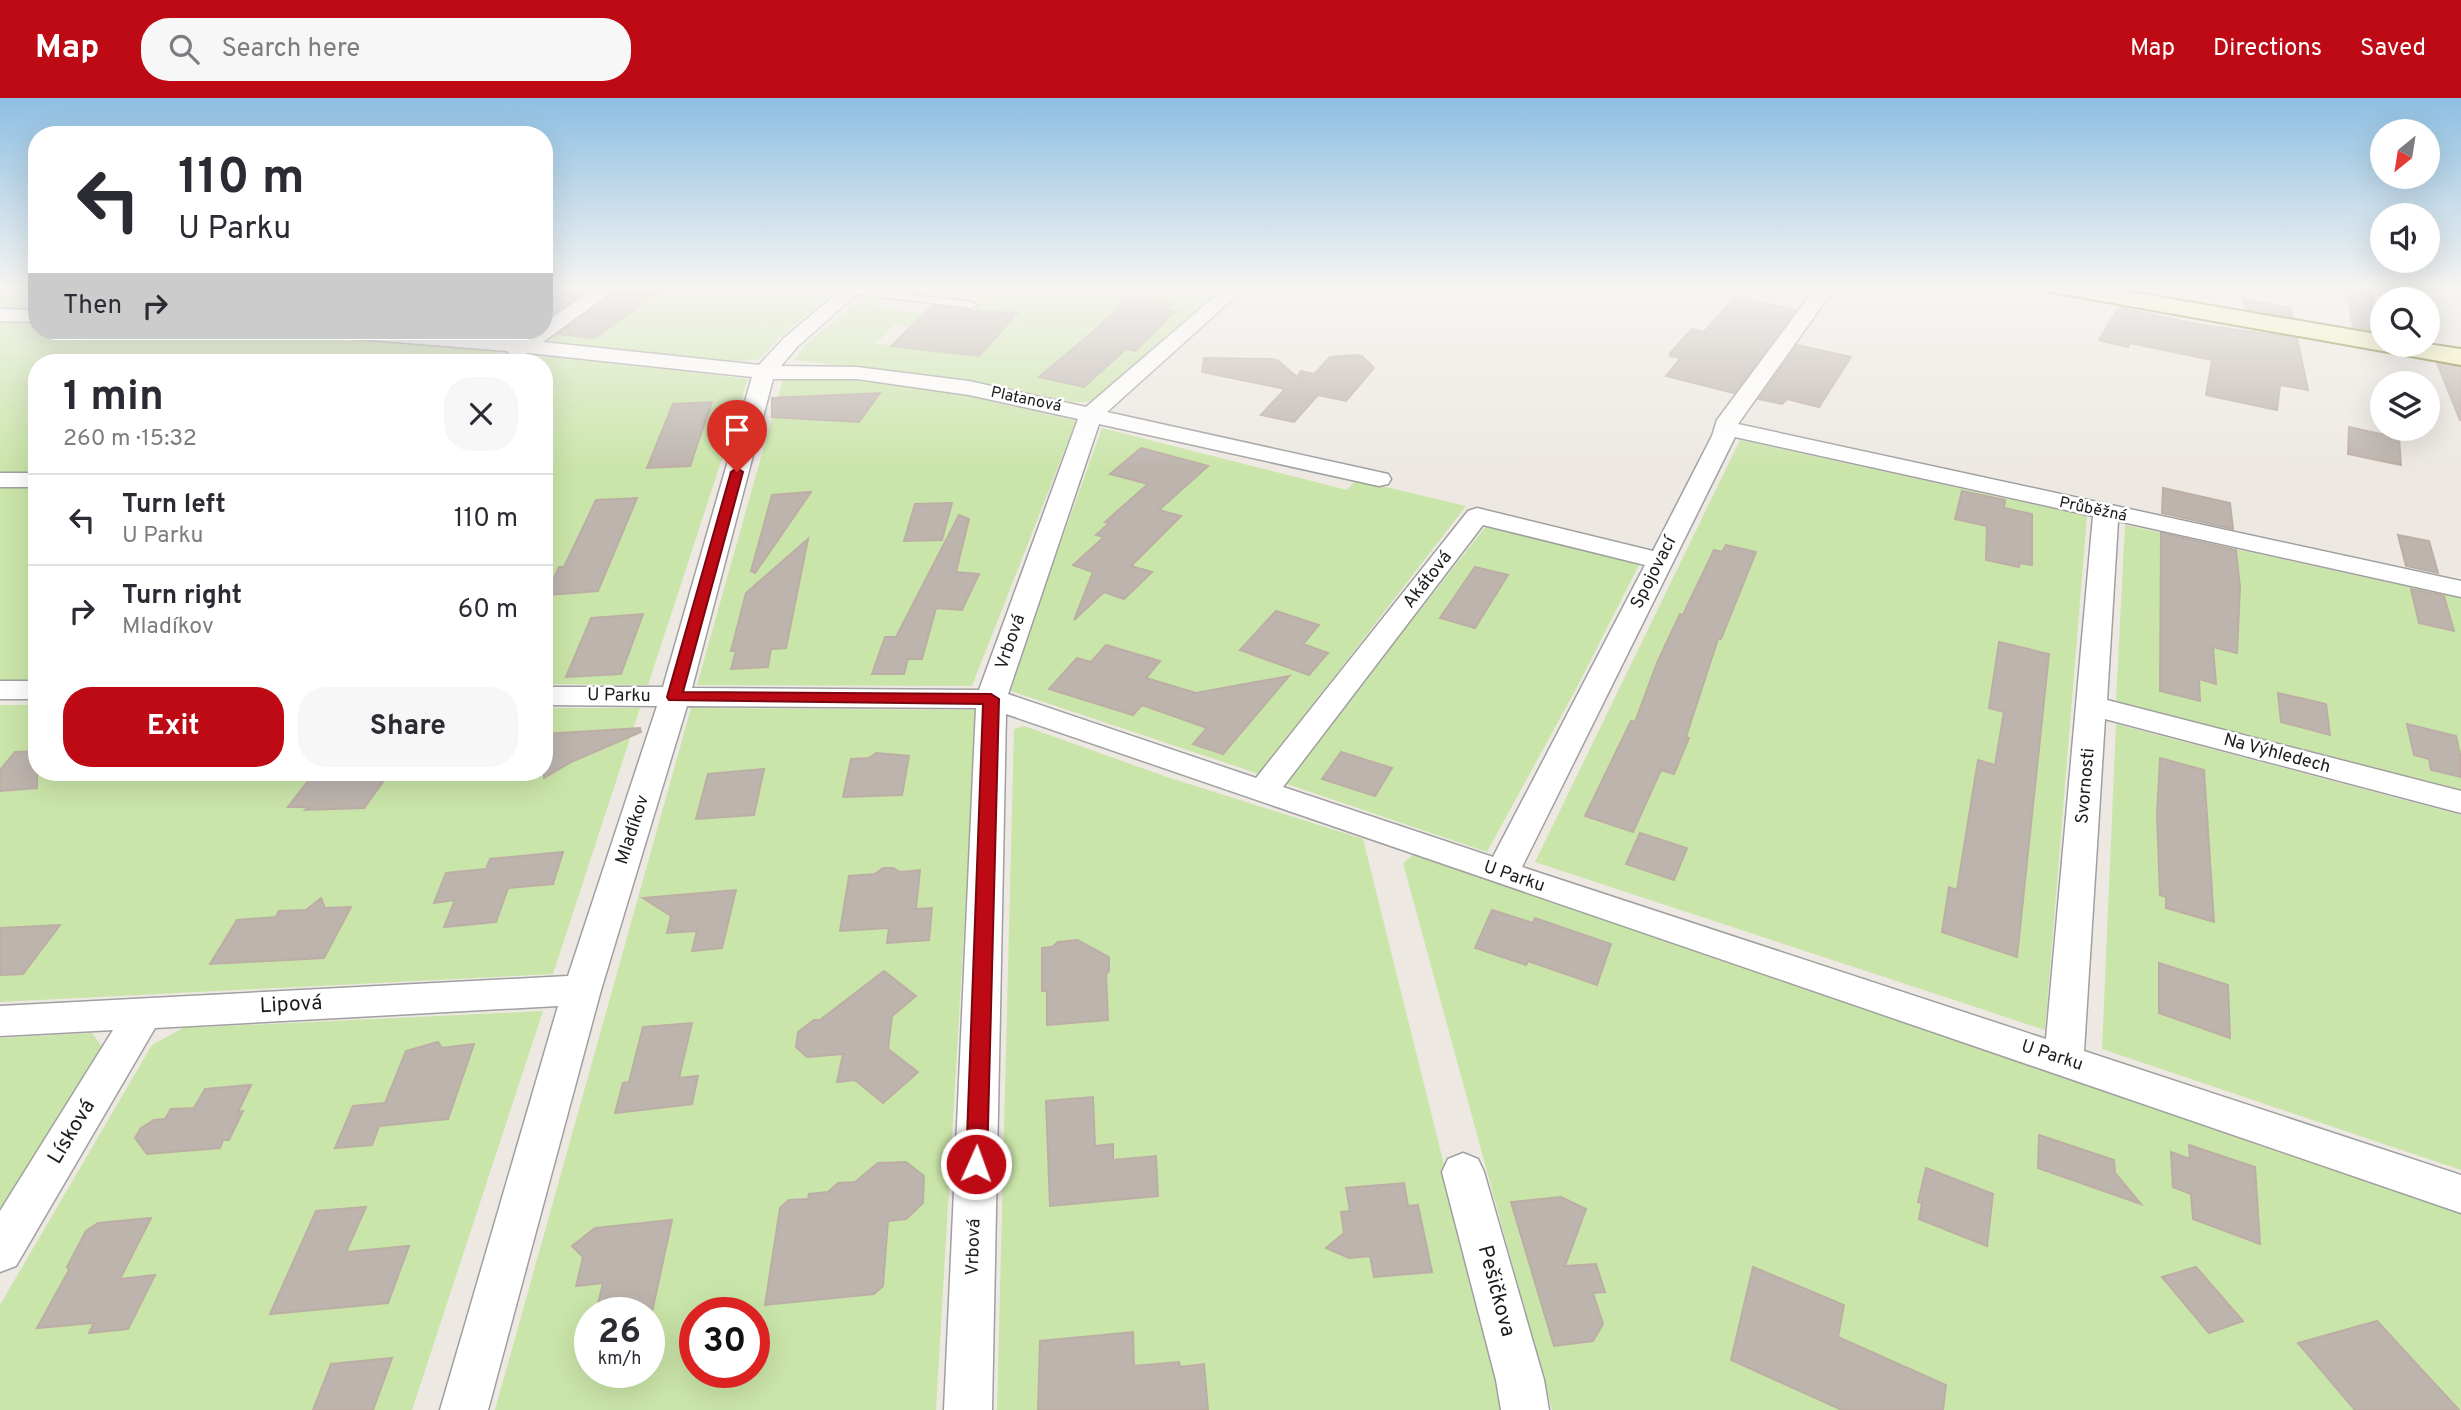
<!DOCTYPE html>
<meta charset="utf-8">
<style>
body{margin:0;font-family:Overpass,sans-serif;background:#f7f7f7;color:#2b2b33;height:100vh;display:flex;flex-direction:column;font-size:26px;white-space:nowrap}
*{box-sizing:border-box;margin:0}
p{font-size:23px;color:#7c7c81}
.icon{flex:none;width:38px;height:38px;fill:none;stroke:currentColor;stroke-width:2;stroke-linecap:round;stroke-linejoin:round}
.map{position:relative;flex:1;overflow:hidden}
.panel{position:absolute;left:28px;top:256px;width:525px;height:427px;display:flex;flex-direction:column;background:#fff;border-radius:28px;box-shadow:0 7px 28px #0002}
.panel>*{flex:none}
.top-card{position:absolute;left:28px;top:28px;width:525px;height:214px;border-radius:28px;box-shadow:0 7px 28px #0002;background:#fff;color:#2b2b33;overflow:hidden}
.needle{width:46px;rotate:210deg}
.buttons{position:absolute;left:2370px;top:21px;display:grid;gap:14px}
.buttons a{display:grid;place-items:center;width:70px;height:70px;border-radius:50%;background:#fff;box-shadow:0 7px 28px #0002;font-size:35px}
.speed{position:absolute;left:574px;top:1199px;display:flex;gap:14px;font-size:35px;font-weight:700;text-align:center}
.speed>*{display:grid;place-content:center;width:91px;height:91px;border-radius:50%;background:#fff;box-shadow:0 7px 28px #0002;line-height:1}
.speed small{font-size:18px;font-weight:400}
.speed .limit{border:10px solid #d22;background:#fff;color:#111}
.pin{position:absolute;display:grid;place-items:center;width:60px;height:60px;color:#fff;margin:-72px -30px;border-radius:50% 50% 50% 0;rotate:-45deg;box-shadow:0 0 7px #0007}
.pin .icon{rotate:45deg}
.me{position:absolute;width:77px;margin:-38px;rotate:2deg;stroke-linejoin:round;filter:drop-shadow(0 0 5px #0008)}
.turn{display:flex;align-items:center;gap:24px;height:147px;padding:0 35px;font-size:32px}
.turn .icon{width:91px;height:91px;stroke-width:2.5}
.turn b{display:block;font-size:49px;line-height:60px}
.then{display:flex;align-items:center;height:66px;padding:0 35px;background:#0003;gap:14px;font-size:26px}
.round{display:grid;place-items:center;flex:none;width:74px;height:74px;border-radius:28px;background:#f7f7f7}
.headline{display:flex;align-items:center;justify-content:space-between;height:119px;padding:0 35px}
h1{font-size:42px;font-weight:700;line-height:52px}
.button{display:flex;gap:14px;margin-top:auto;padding:14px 35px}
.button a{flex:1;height:80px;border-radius:28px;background:#bd0a15;color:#fff;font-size:28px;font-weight:700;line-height:80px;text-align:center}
.button a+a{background:#f7f7f7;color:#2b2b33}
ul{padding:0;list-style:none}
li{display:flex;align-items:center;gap:21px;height:91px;padding:0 35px;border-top:2px solid #e1e1e2}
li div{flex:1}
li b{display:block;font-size:26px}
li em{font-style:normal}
header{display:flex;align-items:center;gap:42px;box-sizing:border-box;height:98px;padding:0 35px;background:#bd0a15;color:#fff}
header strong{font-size:33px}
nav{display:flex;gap:38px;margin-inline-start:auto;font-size:24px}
.search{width:490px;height:63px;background:#f7f7f7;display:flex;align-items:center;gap:18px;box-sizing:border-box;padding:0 24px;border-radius:28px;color:#7c7c81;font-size:26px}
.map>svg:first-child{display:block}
.grass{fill:#cae5a9;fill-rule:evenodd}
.building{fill:#bdb4ae;stroke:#bdaea5;stroke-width:2}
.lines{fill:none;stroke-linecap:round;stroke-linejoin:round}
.lane-casing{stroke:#a0a0a0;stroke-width:3}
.street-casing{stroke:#a0a0a0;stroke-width:3}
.secondary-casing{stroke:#676b0a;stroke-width:4}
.lane{fill:#fff;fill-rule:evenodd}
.street{fill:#fff;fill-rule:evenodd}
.secondary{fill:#f6f5b7;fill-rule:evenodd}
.route{fill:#bd0a15;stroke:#7b060e;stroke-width:2}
.labels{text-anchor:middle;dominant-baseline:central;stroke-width:5;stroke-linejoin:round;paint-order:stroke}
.far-street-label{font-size:16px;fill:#1c1c1c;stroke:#fff}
.street-label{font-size:18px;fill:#1c1c1c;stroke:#fff}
.near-street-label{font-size:21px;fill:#1c1c1c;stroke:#fff}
</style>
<header>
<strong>Map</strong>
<div class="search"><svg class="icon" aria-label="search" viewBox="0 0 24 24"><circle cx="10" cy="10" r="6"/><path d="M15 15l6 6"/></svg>Search here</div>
<nav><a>Map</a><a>Directions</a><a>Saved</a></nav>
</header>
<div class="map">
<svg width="2461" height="1312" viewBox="0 0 2461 1312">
<rect width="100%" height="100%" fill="#ede8e2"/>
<!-- grass -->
<g class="grass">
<polygon points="0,188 37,188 37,212 0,210"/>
<polygon points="621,188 841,188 776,243 760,261 732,264 559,245 550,241 553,234"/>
<path d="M 897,188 L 1229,188 L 1101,298 L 1087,304 L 1073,304 L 966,282 L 794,262 L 807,245 L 863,199 L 882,201 L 874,210 L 962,219 L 970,211 L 976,211 L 988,198 ZM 896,226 L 921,230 L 904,248 L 875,246 Z"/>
<polygon points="0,223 37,224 37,233 197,233 488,251 499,254 494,264 37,264 37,375 0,375"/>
<polygon points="555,258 748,281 648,587 544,586 544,264 525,264 533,260"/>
<polygon points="783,281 854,282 952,294 1076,323 972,588 697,587"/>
<polygon points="1102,330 1347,392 1356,382 1466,408 1259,676 1008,592"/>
<polygon points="1740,342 2087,418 2045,932 1535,764"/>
<polygon points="37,389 37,583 0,583 0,390"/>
<polygon points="1487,427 1640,465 1576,591 1487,754 1284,685"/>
<polygon points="2125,427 2461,500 2461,693 2116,603"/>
<polygon points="0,607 37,607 37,674 544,674 544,610 640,610 553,876 0,904"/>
<path d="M 691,610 L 977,612 L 936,1312 L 495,1312 ZM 590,1214 L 649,1214 L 649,1274 L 590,1274 ZM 695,1214 L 754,1214 L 754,1274 L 695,1274 Z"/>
<polygon points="2116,626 2461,717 2461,1072 2102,951"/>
<polygon points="1024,628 1167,679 1363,741 1505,1312 997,1312 1014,631"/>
<polygon points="1413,757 1620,826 2461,1114 2461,1312 1552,1312 1403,765"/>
<polygon points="543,913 412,1312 0,1312 0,1207 152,947 183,930"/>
<polygon points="92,935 102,949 0,1114 0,940"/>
</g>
<!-- building -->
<g class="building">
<polygon points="544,188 594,188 544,222"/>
<polygon points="622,188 667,188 595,240 558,236"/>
<polygon points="2346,188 2371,188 2381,234 2353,229"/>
<polygon points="1130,199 1173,206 1167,212 1176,213 1135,253 1126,251 1084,289 1039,279 1095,232"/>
<polygon points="1735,199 1796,212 1734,295 1666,278 1681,260 1670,258 1672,255 1670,255 1692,231 1704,234"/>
<polygon points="2243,201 2291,210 2293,219 2245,211"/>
<polygon points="932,208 972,213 1017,215 979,258 891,248"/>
<polygon points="2119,209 2196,226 2297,240 2308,292 2280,287 2277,312 2206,297 2212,262 2130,245 2128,249 2099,242"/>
<polygon points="1797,247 1851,259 1819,309 1787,301 1782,306 1759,301"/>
<polygon points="1354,257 1362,258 1374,270 1346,303 1318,297 1294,324 1261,317 1285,291 1202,274 1204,260 1270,261 1277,262 1297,279 1301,273 1314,276 1330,259"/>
<polygon points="2437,265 2461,269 2461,322 2460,322"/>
<polygon points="880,295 859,324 772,319 772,300"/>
<polygon points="712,304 690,368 647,370 673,306"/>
<polygon points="2349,329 2399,340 2401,367 2348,356"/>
<polygon points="1141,350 1208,368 1159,412 1181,418 1131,468 1152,474 1124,501 1104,494 1074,522 1093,474 1073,467 1104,439 1096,437 1109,425 1105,424 1148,386 1110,376"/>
<polygon points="2163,390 2230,405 2233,431 2162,415"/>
<polygon points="1962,393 2005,402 2004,410 2032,416 2032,467 2019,465 2019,469 1986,462 1987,428 1955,421"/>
<polygon points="811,394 755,475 751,473 772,397"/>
<polygon points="637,400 598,493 546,497 559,469 564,469 596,402"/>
<polygon points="952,405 942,442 904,443 915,406"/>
<polygon points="959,417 969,421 956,474 979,476 962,512 936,510 922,561 908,561 904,576 872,576 885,539 896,539"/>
<polygon points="2161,435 2236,452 2240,489 2237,555 2213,549 2216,586 2199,581 2200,603 2160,593"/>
<polygon points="2398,437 2429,443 2438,475 2406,468"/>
<polygon points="808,441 786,550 771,551 768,569 731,571 736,553 731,553 746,495"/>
<polygon points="1726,447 1756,454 1721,541 1718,541 1686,639 1689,640 1674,676 1661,672 1633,734 1585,718 1631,623 1635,624 1657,565 1680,516 1683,517 1688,506 1714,452 1722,454"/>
<polygon points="1475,469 1508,477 1475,530 1440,520"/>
<polygon points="2411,491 2444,498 2454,533 2419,525"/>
<polygon points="1276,513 1319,527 1303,546 1328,555 1309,577 1240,552"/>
<polygon points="643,516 621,576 566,579 591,520"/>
<polygon points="1999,544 2049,556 2017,859 1942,834 1949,789 1957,792 1978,662 1995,667 2004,614 1989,610"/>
<polygon points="1106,547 1160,563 1146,580 1196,595 1289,578 1223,656 1193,646 1207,630 1142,607 1133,617 1049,591 1077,560 1091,564"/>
<polygon points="2278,595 2326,606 2330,637 2281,624"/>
<polygon points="2407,626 2456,638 2461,661 2461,679 2431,672 2429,661 2414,657"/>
<polygon points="640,630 641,634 571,664 544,680 544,636"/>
<polygon points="37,653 37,690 0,693 0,672 15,654"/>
<polygon points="1341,654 1392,670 1375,698 1322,681"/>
<polygon points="876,655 909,658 902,697 843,699 851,661 869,660"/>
<polygon points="2160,660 2204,672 2214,824 2166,810 2166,799 2160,797 2157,717"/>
<polygon points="764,671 754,717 696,721 708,676"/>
<polygon points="315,674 390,674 364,710 305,712 308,709 288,709"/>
<polygon points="1640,735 1687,750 1674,782 1626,766"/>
<polygon points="563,754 553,786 508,790 496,824 444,829 455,802 434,805 446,775 486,771 490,761"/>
<polygon points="883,770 893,770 900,774 920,772 916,811 932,810 929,842 887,845 889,830 840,833 849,778 875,776"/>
<polygon points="736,792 722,850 692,853 697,833 667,835 671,818 643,800"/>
<polygon points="321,800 325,810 351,809 324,860 210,866 237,822 276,819 279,813 306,812"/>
<polygon points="1492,812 1533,825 1535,820 1611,846 1597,887 1528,863 1526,867 1475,850"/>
<polygon points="60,827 23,876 0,877 0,830"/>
<polygon points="1077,842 1109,859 1109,873 1106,876 1108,922 1047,927 1047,893 1042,893 1042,850 1052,849 1058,844"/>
<polygon points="2159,865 2228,887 2230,940 2159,915"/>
<polygon points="884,873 916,898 892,918 888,951 918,974 883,1005 855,982 837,984 843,956 807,959 796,949 798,934 814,922 820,922"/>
<polygon points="692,925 679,980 698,978 692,1006 615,1015 623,985 629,984 643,929"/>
<polygon points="438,944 442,950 474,946 448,1021 379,1028 372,1047 335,1050 353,1008 385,1005 406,953"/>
<polygon points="251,987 238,1014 243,1013 229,1042 223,1042 220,1050 147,1056 135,1040 141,1030 154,1022 165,1021 171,1011 194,1010 205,991"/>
<polygon points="1093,999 1095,1048 1113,1046 1113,1062 1156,1058 1158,1098 1050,1108 1046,1003"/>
<polygon points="2039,1037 2114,1062 2115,1075 2141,1106 2038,1070"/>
<polygon points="2189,1047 2255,1069 2260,1146 2193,1121 2191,1096 2173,1089 2171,1054 2190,1061"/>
<polygon points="906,1064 924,1078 923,1105 906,1121 888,1123 883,1188 874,1196 765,1207 780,1110 789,1102 808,1101 809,1096 828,1094 838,1085 855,1084 878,1065"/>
<polygon points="1926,1070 1993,1096 1987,1148 1919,1121 1922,1105 1918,1104"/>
<polygon points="1404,1085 1408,1108 1418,1107 1432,1174 1374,1179 1370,1158 1349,1160 1326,1150 1344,1135 1341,1114 1350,1113 1346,1090"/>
<polygon points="1561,1099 1586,1111 1565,1168 1596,1166 1605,1194 1593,1195 1603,1226 1593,1243 1554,1248 1511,1104"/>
<polygon points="366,1109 346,1154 409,1148 388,1205 270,1216 316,1113"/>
<polygon points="151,1120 120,1181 155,1177 128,1231 89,1235 94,1225 37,1230 69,1172 67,1169 86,1133 98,1125"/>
<polygon points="672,1122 652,1214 596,1214 603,1185 576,1188 583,1159 572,1148 595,1130"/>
<polygon points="1753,1169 1844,1207 1838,1239 1946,1287 1943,1312 1842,1312 1731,1262"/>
<polygon points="2196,1169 2243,1223 2209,1235 2162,1179"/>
<polygon points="2377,1223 2459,1312 2355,1312 2298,1245"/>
<polygon points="1133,1234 1134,1268 1179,1264 1180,1269 1204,1266 1208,1312 1038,1312 1040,1243"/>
<polygon points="392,1260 373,1312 313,1312 331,1266"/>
</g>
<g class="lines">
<!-- lane casing -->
<g class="lane-casing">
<polygon id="lane" points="851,190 972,204 977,207 972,210 848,195 848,191"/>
</g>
<!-- street casing -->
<g class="street-casing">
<g id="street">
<path d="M 598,188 L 620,188 L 543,244 L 759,267 L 784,240 L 846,188 L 866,188 L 798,248 L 781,268 L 857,269 L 969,283 L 1086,309 L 1227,188 L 1247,188 L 1107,314 L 1379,374 L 1388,376 L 1391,381 L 1388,386 L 1379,388 L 1099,326 L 1008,596 L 1256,680 L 1468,413 L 1477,410 L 1653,453 L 1712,338 L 1717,322 L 1817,188 L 1836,188 L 1738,326 L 2461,483 L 2461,499 L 2118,423 L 2107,602 L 2461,693 L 2461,715 L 2105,621 L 2084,953 L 2461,1077 L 2461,1115 L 1006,616 L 992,1312 L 944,1312 L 976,610 L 687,608 L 601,892 L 488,1312 L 440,1312 L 558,908 L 155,930 L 16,1168 L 0,1174 L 0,1113 L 113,932 L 0,938 L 0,908 L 568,878 L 657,608 L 544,607 L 544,589 L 663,589 L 752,279 L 528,255 L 517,259 L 510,257 L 507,253 L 333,239 L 326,237 L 323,233 L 408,233 L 520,242 L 533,233 L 544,233 L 544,225 ZM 773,281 L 857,281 L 969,297 L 1078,321 L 979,592 L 692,590 ZM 1735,339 L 2093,418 L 2046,941 L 1522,769 ZM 1483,427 L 1645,467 L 1493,759 L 1283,689 Z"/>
<polygon points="0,211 37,212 37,224 0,223"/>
<rect x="0" y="375" width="37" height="14"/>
<rect x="0" y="583" width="37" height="18"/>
<polygon points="1463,1055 1478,1061 1484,1074 1544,1282 1549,1312 1501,1312 1496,1282 1442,1074 1448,1061"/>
</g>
</g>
<!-- secondary casing -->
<g class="secondary-casing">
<polygon id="secondary" points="2045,188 2095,188 2382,237 2382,247 2427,246 2461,251 2461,267 2057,195 2049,193"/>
</g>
<!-- lane -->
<use href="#lane" class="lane"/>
<!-- street -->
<use href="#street" class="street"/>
<!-- secondary -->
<use href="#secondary" class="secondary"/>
</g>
<!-- sky -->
<linearGradient id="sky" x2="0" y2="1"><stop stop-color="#8dbfe2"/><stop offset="0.51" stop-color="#f7f5f2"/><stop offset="1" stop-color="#f7f5f2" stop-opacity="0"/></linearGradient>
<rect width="2461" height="371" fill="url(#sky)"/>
<!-- route -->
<polygon class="route" points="737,370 743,374 683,594 991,596 999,601 987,1066 984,1073 976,1075 969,1073 966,1066 983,606 669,602 667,599 731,374"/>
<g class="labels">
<!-- far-street labels -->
<g class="far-street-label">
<text transform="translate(1026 302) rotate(12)">Platanová</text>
<text transform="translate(2093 412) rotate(12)">Průběžná</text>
</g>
<!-- street labels -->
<g class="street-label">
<text transform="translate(1654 475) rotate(-63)">Spojovací</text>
<text transform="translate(1428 482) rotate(-52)">Akátová</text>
<text transform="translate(1011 544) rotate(-71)">Vrbová</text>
<text transform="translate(619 598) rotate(1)">U Parku</text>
<text transform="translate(2277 656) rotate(15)">Na Výhledech</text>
<text transform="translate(2086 688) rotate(-85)">Svornosti</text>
<text transform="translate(633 732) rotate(-72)">Mladíkov</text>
<text transform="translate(1514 779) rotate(19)">U Parku</text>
<text transform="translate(2052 958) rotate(18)">U Parku</text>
<text transform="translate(974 1149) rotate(-88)">Vrbová</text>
</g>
<!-- near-street labels -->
<g class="near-street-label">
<text transform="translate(291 907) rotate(-3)">Lipová</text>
<text transform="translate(72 1034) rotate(-59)">Lísková</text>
<text transform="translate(1496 1193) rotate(75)">Pešičkova</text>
</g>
</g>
</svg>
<div class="buttons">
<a><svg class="needle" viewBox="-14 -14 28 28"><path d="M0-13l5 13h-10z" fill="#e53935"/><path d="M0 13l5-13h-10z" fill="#7c7c81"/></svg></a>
<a><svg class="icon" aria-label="sound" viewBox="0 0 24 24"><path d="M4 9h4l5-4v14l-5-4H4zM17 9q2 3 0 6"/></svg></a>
<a><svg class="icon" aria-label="search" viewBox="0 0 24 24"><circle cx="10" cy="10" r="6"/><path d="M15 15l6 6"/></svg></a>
<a><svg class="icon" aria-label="layers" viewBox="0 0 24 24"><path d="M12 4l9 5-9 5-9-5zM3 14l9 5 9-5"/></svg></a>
</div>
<div class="speed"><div>26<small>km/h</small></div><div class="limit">30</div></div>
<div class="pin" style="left:737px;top:374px;background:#d93025"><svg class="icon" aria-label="arrive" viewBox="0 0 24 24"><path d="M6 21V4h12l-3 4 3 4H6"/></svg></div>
<svg class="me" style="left:976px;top:1066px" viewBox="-20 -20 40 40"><circle r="17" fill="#bd0a15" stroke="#fff" stroke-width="3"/><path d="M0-11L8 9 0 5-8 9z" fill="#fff"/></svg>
<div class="top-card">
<div class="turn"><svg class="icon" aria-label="left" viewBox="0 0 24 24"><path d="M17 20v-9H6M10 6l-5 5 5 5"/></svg><div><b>110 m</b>U Parku</div></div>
<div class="then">Then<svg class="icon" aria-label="right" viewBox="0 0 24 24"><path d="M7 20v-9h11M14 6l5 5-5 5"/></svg></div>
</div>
<section class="panel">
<div class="headline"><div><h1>1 min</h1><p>260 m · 15:32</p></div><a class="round"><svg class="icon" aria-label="close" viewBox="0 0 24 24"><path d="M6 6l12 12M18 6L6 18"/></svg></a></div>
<ul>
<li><svg class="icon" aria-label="left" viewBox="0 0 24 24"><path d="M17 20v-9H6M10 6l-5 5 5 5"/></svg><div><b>Turn left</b><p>U Parku</p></div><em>110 m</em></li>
<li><svg class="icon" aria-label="right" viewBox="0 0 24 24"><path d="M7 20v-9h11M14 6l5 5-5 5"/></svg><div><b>Turn right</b><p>Mladíkov</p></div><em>60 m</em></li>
</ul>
<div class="button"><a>Exit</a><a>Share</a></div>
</section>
</div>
